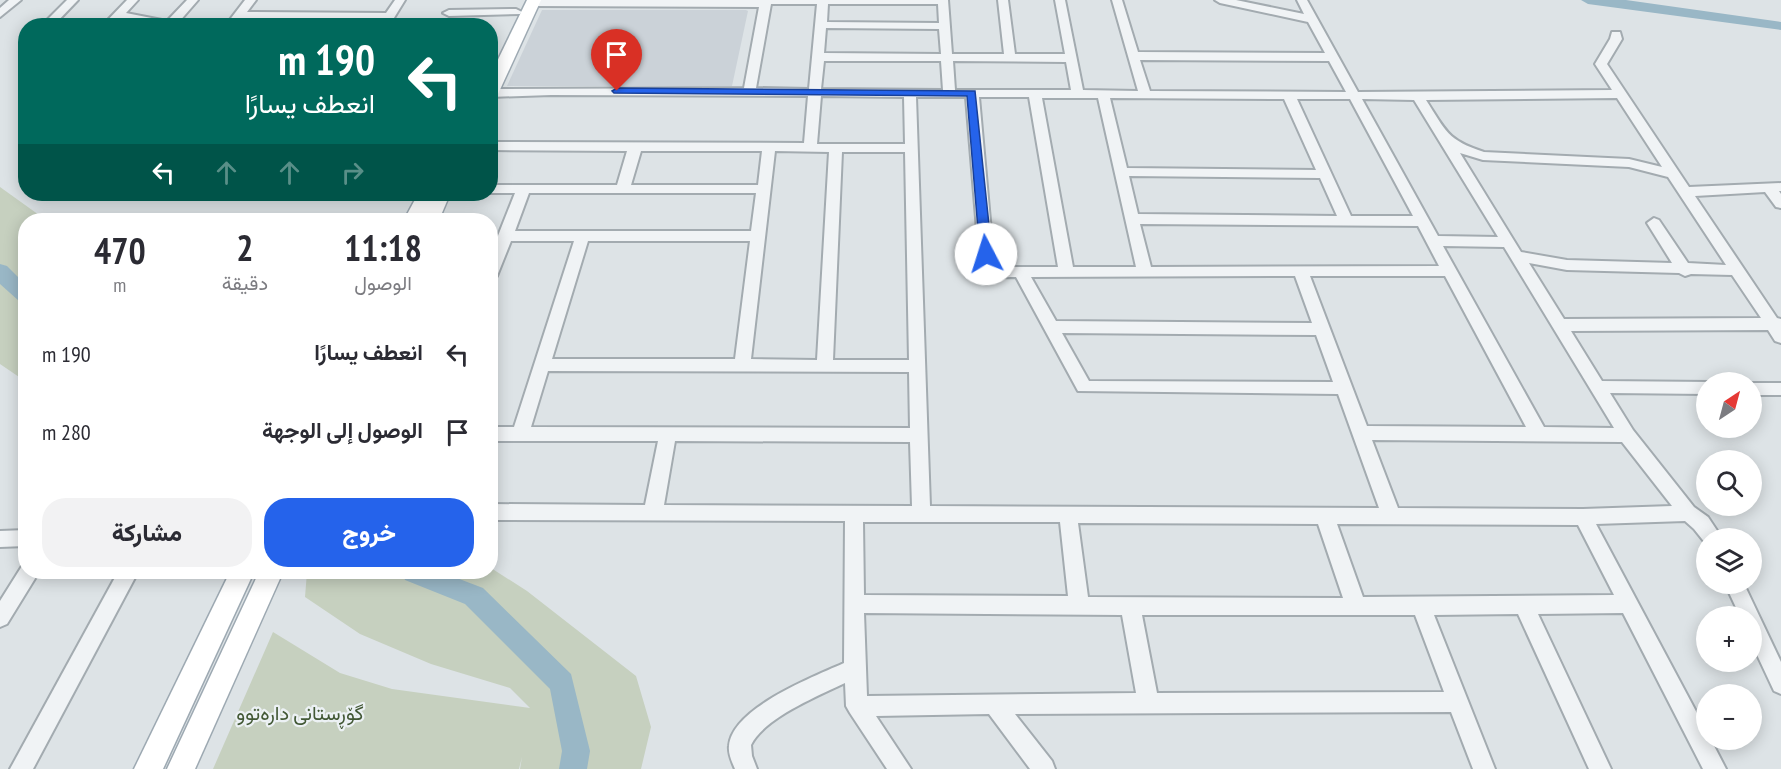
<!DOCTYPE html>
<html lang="ar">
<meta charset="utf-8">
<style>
body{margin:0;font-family:"PT Sans Narrow",Vazirmatn,sans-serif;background:#f2f2f3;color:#2b2b33;direction:rtl;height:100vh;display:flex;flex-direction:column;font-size:22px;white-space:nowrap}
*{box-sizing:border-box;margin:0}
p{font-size:20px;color:#7c7c81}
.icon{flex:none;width:33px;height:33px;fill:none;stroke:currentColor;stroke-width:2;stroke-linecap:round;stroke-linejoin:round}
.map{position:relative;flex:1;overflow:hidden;direction:ltr}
.panel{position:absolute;left:18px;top:213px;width:480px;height:366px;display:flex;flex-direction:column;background:#fff;border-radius:24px;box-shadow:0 3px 15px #0003;direction:rtl}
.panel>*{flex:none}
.top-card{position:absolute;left:18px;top:18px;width:480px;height:183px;border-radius:24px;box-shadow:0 3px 15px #0003;direction:rtl;background:#00695c;color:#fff;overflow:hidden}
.needle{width:39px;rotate:36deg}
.tools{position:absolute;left:1696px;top:372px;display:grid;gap:12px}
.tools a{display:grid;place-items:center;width:66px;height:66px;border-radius:50%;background:#fff;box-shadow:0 3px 15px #0003;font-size:30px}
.pin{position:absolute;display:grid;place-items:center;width:51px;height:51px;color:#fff;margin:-62px -26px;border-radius:50% 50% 50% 0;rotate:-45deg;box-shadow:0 0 6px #0007}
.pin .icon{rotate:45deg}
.me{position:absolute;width:66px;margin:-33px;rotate:355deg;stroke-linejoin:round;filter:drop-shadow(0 0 4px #0008)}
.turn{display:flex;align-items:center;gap:21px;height:126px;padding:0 24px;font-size:27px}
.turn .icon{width:78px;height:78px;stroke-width:2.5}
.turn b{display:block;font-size:42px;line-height:51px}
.lanes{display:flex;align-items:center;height:57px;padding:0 24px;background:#0003;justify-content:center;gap:30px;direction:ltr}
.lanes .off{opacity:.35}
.eta{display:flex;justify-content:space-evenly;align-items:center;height:102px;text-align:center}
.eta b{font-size:36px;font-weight:800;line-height:42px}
.cta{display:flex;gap:12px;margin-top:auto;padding:12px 24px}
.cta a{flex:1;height:69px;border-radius:24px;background:#2563eb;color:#fff;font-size:24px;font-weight:800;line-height:69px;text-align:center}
.cta a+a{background:#f2f2f3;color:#2b2b33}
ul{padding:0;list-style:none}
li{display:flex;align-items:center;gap:18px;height:78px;padding:0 24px}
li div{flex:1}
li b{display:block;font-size:22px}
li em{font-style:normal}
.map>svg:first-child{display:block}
.built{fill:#cbd2d8}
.green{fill:#c6d0bf}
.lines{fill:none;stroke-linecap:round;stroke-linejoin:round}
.river{fill:#99b7c6;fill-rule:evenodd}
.minor-casing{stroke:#a3abb0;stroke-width:4}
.major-casing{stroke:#9da9b2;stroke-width:3}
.minor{fill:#f0f3f5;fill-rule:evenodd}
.major{fill:#fff;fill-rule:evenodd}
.route{fill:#2563eb;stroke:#184099;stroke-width:1.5}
.labels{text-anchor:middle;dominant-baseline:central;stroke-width:4.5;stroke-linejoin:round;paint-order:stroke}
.near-park-label{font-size:20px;fill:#425835;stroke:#ecf1f4}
</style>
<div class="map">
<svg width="1781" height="769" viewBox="0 0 1781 769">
<rect width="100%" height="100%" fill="#dde3e6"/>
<!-- built -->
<polygon class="built" points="542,10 746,10 748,11 732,86 507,86"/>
<!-- green -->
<g class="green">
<polygon points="0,187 46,220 26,220 25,381 0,364"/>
<polygon points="491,568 527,591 636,676 651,727 641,769 520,769 522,757 519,769 213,769 273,632 340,673 392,689 530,708 510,688 431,664 360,634 305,597 307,572 490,572"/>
</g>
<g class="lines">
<!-- river -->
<g class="river">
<polygon points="1581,0 1626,0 1781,22 1781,30 1588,4"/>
<polygon points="0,264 7,266 26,285 26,303 19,301 0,284"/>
<polygon points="402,572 441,572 483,588 571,674 590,751 587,769 559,769 562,751 550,689 465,604 405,580"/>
</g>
<!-- minor casing -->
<g class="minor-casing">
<g id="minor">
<polygon points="9,0 21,0 0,17 0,8"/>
<polygon points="67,0 78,0 53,26 41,26"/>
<polygon points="127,0 138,0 126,13 167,21 187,0 198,0 178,23 180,26 155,26 121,19 114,26 102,26"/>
<polygon points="245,0 256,0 247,12 386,13 395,0 405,0 389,26 379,26 382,19 242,18 236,26 225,26"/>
<path d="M 532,0 L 948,0 L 952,54 L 1004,54 L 998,0 L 1008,0 L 1015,54 L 1065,54 L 1055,0 L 1065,0 L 1083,90 L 1138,91 L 1112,0 L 1122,0 L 1138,52 L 1325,53 L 1308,22 L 1220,3 L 1215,0 L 1236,0 L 1304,14 L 1297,0 L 1307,0 L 1358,92 L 1612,90 L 1595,64 L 1610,39 L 1612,32 L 1620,32 L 1622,39 L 1607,64 L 1689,187 L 1781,183 L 1781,191 L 1779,191 L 1781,194 L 1781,208 L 1776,207 L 1765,192 L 1695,196 L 1777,318 L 1781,319 L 1781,343 L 1775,341 L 1768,330 L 1571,331 L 1602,381 L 1710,382 L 1707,382 L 1707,394 L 1610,393 L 1633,430 L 1694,507 L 1708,517 L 1722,538 L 1707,538 L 1706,544 L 1694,529 L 1685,521 L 1596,524 L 1707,732 L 1707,740 L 1711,740 L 1726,769 L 1703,769 L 1623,613 L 1538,614 L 1611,769 L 1589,769 L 1518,614 L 1434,615 L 1495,769 L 1473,769 L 1451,712 L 1015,714 L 1052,761 L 1055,769 L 1030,769 L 989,714 L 876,716 L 911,769 L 887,769 L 850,713 L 846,706 L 845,683 C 818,696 764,718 751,745 L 752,756 L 757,769 L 735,769 C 732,762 728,754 729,746 C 732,708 813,677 844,663 L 845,521 L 490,520 L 490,504 L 645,505 L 658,441 L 490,441 L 490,427 L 514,427 L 574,241 L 511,241 L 497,276 L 490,281 L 490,256 L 515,193 L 490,193 L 490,185 L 617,185 L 627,151 L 490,150 L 490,142 L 804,143 L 808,96 L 551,95 L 490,97 L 490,89 L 744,88 L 759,7 L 533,6 L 527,3 ZM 771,4 L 817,4 L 809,89 L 756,88 ZM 828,4 L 938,4 L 939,23 L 827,22 ZM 826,28 L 939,29 L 941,54 L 824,53 ZM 1140,60 L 1329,61 L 1346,92 L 1150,91 ZM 824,61 L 941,61 L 943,90 L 821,89 ZM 953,61 L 1066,62 L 1071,90 L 955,90 ZM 821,96 L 904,97 L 905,144 L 817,144 ZM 916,97 L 966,97 L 979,254 C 988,282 988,277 1016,277 L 1078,391 L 1338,394 L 1379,508 L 930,506 ZM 979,97 L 1029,97 L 1058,267 L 998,267 L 993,254 ZM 1042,98 L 1098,98 L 1136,267 L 1073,267 ZM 1110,98 L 1284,99 L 1316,170 L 1127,168 ZM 1617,98 L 1662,167 L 1629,159 L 1484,152 C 1447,140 1446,131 1426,100 ZM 1297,99 L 1350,99 L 1413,216 L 1351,216 ZM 1362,99 L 1414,100 L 1498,237 L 1438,236 ZM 641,151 L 762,151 L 758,185 L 631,185 ZM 775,151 L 829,152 L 817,360 L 751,359 ZM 842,152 L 905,152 L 909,360 L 833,360 ZM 1460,153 L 1483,160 L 1629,167 L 1668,177 L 1726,265 L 1688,263 L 1659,220 L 1654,218 L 1647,223 L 1672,263 L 1567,260 L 1521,252 ZM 1129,176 L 1320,178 L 1337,216 L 1138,214 ZM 529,193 L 756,193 L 751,231 L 515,231 ZM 1140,224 L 1418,226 L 1439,266 L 1151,267 ZM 588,241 L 750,241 L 735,359 L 552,359 ZM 1443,246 L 1504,247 L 1614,428 L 1544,427 ZM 1529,263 L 1567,270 L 1679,273 L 1685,276 L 1691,274 L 1732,275 L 1761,318 L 1564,319 ZM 1295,276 L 1312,323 L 1056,321 L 1031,277 ZM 1310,276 L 1445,276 L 1526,427 L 1367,426 ZM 1062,333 L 1316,335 L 1333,382 L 1089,381 ZM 548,371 L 909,372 L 910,428 L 531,427 ZM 1372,440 L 1622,442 L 1672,506 L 1583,509 L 1398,508 ZM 675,441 L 910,442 L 912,506 L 664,505 ZM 863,522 L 1060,522 L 1068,596 L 864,595 ZM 1078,523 L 1318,524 L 1343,598 L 1088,597 ZM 1337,524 L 1578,525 L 1614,595 L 1363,597 ZM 864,613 L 1122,615 L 1136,693 L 867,696 ZM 1142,615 L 1415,615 L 1444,692 L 1157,693 Z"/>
<polygon points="516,9 522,12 520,14 449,16 443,13 449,10"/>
<rect x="1752" y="383" width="29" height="12"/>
<polygon points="26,530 26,546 0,547 0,531"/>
<polygon points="26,565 26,572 39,572 7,624 0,627 0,601 22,566"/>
<polygon points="118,572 138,572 33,769 10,769"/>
<polygon points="1725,584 1744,584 1781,662 1781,694 1774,691 1752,644 1752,616 1740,616"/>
</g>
</g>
<!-- major casing -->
<g class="major-casing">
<g id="major">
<polygon points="527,0 541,0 498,94 490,99 490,76"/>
<polygon points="418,194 450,194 439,220 404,220"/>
<polygon points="230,572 254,572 163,769 134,769"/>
<polygon points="259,572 283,572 195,769 167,769"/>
</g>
</g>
<!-- minor -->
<use href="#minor" class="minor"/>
<!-- major -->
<use href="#major" class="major"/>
</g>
<!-- route -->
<polygon class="route" points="617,88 975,91 992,254 986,258 980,254 967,96 614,93 612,91"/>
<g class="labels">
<!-- near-park labels -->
<g class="near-park-label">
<text x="300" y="713">گۆڕستانی دارەتوو</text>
</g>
</g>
</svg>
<div class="tools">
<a><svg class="needle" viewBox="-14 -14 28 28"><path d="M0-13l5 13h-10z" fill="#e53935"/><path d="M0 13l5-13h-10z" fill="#7c7c81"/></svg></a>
<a><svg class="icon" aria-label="search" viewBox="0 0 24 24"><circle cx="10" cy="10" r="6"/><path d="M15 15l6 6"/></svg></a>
<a><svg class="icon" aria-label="layers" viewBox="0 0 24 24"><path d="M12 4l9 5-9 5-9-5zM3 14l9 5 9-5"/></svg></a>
<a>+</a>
<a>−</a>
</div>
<div class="pin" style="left:617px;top:91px;background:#d93025"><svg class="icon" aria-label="arrive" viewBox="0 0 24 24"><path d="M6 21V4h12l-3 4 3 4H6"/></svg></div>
<svg class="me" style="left:986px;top:254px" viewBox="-20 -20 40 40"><circle r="19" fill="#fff"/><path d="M0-13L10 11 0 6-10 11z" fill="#2563eb"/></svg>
<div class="top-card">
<div class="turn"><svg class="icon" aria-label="left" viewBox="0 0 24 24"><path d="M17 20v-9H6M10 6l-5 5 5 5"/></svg><div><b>190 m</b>انعطف يسارًا</div></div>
<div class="lanes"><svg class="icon" aria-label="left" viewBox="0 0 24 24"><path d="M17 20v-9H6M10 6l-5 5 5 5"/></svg><svg class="icon off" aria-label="ahead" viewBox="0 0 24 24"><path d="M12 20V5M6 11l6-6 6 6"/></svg><svg class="icon off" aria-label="ahead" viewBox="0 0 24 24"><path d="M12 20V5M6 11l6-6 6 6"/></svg><svg class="icon off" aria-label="right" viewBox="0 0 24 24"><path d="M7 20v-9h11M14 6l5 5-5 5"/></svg></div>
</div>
<section class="panel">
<div class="eta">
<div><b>11:18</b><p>الوصول</p></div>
<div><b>2</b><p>دقيقة</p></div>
<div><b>470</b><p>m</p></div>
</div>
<ul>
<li><svg class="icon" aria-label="left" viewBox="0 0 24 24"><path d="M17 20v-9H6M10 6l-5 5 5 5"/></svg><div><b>انعطف يسارًا</b></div><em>190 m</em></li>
<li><svg class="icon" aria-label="arrive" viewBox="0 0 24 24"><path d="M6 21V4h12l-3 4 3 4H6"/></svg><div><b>الوصول إلى الوجهة</b></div><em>280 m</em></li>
</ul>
<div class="cta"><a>خروج</a><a>مشاركة</a></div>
</section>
</div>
